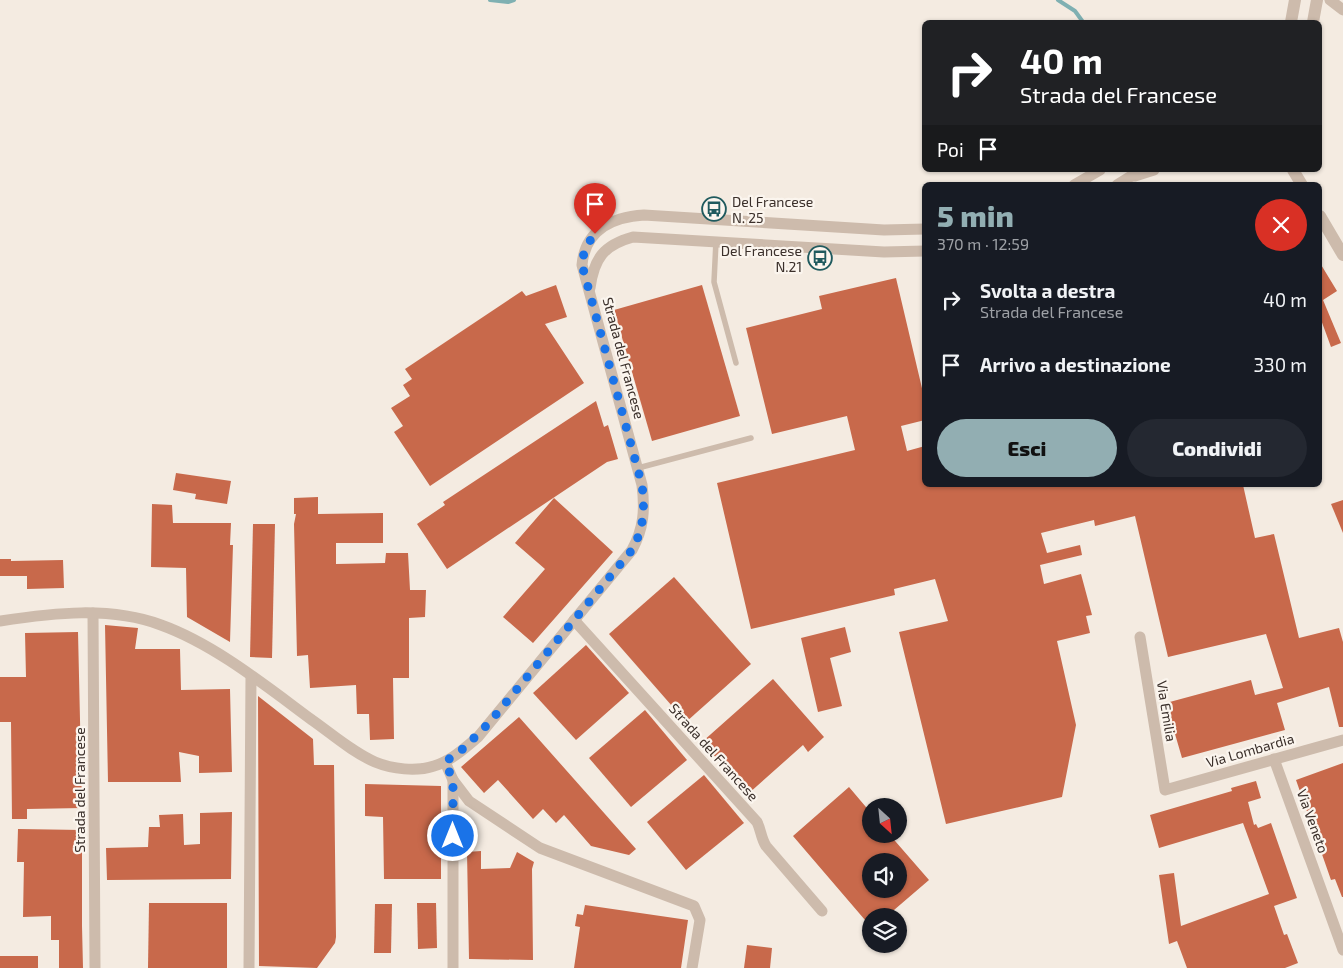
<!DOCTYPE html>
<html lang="it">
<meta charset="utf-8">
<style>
body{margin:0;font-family:"Exo 2",sans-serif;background:#242831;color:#f1f3f6;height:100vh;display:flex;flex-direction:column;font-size:19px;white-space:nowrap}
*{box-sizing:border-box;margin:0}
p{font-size:16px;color:#9ea1a6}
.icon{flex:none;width:28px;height:28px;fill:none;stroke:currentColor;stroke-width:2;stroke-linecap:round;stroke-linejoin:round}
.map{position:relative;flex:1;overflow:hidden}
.sheet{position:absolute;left:922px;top:182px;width:400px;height:305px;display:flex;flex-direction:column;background:#171b24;border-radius:8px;box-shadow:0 1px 4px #0004}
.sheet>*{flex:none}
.guide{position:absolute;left:922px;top:20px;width:400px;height:152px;border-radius:8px;box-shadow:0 1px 4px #0004;background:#202124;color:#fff;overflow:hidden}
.needle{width:32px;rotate:153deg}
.controls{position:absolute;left:862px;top:798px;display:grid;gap:10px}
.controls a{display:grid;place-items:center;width:45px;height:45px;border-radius:50%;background:#171b24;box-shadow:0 1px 4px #0004;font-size:25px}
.pin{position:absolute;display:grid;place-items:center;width:42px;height:42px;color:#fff;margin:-51px -21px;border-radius:50% 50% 50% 0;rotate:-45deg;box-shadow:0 0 5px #0007}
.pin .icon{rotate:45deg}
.me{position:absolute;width:55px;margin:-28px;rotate:0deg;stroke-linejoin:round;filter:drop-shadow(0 0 4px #0008)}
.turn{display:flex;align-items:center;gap:18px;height:105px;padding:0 15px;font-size:22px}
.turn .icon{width:65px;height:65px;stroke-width:2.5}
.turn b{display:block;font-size:35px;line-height:42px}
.then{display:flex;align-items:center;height:48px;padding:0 15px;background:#0003;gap:10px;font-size:19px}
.round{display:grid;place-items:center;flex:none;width:52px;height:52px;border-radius:26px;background:#242831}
.head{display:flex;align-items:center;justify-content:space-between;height:85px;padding:0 15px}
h1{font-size:30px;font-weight:800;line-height:38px;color:#92aeb2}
.cta{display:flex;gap:10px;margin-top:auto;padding:10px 15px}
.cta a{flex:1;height:58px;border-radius:30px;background:#92aeb2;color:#111;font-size:20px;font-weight:800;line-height:58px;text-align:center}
.cta a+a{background:#242831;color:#f1f3f6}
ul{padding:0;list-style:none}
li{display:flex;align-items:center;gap:15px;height:65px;padding:0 15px}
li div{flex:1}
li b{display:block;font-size:19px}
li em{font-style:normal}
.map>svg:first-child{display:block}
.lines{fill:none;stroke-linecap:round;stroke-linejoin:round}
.stream{stroke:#7fb0b2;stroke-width:4}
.building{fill:#c8694b;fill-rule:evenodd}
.service{stroke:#cdbbac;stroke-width:5.5}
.minor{stroke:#cdbbac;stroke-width:11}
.tertiary{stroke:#cdbbac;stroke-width:12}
.route{stroke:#1a73e8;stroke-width:9;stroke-dasharray:0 16.2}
.labels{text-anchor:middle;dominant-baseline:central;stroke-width:4.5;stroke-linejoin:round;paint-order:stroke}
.poi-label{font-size:14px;fill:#3b302b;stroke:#fbf5ee;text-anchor:start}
.street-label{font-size:14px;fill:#3b302b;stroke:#fbf5ee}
</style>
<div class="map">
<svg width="1343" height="968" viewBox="0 0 1343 968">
<rect width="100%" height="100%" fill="#f4ebe1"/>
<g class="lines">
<!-- stream -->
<g class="stream">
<polyline points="490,0 508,2 514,0"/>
<polyline points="1058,0 1075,11 1083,22"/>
</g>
</g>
<!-- building -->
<g class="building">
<polygon points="1320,263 1337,291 1323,300 1341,343 1331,347 1320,317"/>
<polygon points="896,278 925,401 925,420 901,426 907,451 925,446 925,485 1243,485 1255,538 1274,534 1299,638 1339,628 1343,642 1343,727 1339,727 1329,687 1277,703 1285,730 1182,758 1166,703 1251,680 1255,695 1283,688 1266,634 1168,657 1135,516 1095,526 1094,520 1041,533 1047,553 1080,545 1082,555 1040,565 1044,584 1081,574 1092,615 1086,616 1090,633 1057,641 1076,725 1062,797 946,824 899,632 948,621 935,579 894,589 895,595 751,629 717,483 855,450 847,416 772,434 746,328 822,309 819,296"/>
<polygon points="556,285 567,317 545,324 584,383 430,486 394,432 403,426 391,408 410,396 403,385 412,379 405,369 522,291 526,296"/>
<polygon points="702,285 740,416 652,441 614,310"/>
<polygon points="596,401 604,427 608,425 618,459 607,462 447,569 417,524 445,505 443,502"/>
<polygon points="176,473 231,481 227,504 195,499 196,494 173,490"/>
<polygon points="318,497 318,514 383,513 383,543 336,543 336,564 385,563 386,553 408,553 410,590 426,590 425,617 409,618 409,678 393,678 394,739 370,740 369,714 357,714 356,685 310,688 308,655 297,656 294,524 296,514 294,514 294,498"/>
<polygon points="554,498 613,552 533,643 503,617 545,569 515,543"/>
<polygon points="1343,500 1343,533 1331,504"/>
<polygon points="152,504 172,505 173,523 231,523 230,545 233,545 230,642 187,617 186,568 151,567"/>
<polygon points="253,524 275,524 272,658 250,657"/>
<polygon points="0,559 11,559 11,561 63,560 64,588 27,589 27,576 0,576"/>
<polygon points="674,577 751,664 686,722 609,634"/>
<polygon points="105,625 138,628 135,649 180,649 181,690 230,689 232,772 199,773 199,756 179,752 181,782 108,782"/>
<polygon points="845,627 851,652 830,658 842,706 818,712 801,638"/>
<polygon points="78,632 82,808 27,809 27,819 12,819 11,722 0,722 0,677 26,677 25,633"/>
<polygon points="586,645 629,693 576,740 533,693"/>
<polygon points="773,679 824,737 808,752 803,745 748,794 702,742"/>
<polygon points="258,696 313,739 314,765 334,765 336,937 335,943 317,968 259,966"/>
<polygon points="645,710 687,760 631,807 589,758"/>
<polygon points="519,717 636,849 629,855 591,846 564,815 556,823 543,809 533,819 498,780 484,793 461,767"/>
<polygon points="1343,763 1343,897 1342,897 1335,879 1331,880 1296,780"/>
<polygon points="704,775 744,823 686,870 647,822"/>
<polygon points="1256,781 1261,798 1248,802 1254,825 1256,824 1258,828 1271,823 1297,898 1274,906 1284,935 1287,934 1298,963 1285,968 1187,968 1177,941 1169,944 1159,875 1174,873 1181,926 1269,894 1243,823 1159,848 1150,815 1232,791 1231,788"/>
<polygon points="365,784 441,786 441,879 384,879 383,817 365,816"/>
<path d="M 849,787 L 871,813 L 871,834 L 889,834 L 929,880 L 887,916 L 871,916 L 871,927 L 793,836 ZM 871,861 L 899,861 L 899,889 L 871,889 Z"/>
<polygon points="232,812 231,879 107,880 106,848 148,847 149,827 160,827 159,815 183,814 184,845 200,844 200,813"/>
<polygon points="18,829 82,830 82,926 83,968 59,968 59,940 51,940 51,916 23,917 24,862 17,862"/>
<polygon points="481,851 481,869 510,868 517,852 534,862 532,869 533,960 469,959 467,852"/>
<polygon points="149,903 227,903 227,968 148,968"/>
<polygon points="417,903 436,903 437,948 418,949"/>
<polygon points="375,904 392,904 391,953 374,953"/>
<polygon points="585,905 688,920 681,968 574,968 580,927 575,926 577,914 583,915"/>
<polygon points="747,945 772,948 770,968 744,968"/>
<rect x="0" y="956" width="38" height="12"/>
</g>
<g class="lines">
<!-- service -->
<g class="service">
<polyline points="716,241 714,282 736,363"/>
<polyline points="638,468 751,438"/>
</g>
<!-- minor -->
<g class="minor">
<polyline points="1330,0 1343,10"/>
<polyline points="1135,176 1154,170"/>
<polyline points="1074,185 1100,170"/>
<polyline points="1117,185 1141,170"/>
<path d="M 590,288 C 594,258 604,245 633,237 L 884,252 L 925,251"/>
<polyline points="93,613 95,968"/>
<path d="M 574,620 L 757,822 C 761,830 761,838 766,846 L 822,911"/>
<path d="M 0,621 C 53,613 110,606 161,625 C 214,644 266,686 312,720 C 332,734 352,752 375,762 C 392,769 416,772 434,766 C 451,761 465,748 478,737 L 632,550 C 644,528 645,509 642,485 L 582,265 C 585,230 612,217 644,215 L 884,230 L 925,229"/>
<polyline points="1140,637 1165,790 1343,740"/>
<polyline points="1274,759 1343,950"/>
<polyline points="445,762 453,780 469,801 540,848 694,906 700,920 692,968"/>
<polyline points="249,968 251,676"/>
<polyline points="453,968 453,780"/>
</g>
<!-- tertiary -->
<g class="tertiary">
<polyline points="1291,22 1295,0"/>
<polyline points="1313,22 1317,0"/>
<polyline points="1293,170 1302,185"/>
<polyline points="1320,216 1343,255"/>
</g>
</g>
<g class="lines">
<!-- route -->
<path class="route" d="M 453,836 L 453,780 L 445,762 L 464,748 L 489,723 L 632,550 C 644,528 645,509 642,485 L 582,265 C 583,252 587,244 595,234"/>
</g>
<!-- icons -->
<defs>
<g id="bus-ring" transform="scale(1.25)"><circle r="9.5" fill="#fbf5ee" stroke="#1f5a5e" stroke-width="1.5"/><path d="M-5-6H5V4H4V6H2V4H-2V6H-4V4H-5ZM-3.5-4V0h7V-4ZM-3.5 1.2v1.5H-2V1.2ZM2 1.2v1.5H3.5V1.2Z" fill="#1f5a5e"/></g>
</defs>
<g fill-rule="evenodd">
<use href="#bus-ring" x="714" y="209"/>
<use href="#bus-ring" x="820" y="258"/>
</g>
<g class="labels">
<!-- poi labels -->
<g class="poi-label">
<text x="732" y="201">Del Francese<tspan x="732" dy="16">N. 25</tspan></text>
<text x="802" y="250" text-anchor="end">Del Francese<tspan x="802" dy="16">N.21</tspan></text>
</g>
<!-- street labels -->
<g class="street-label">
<text transform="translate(624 358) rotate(75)">Strada del Francese</text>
<text transform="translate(1167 711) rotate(81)">Via Emilia</text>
<text transform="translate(1250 750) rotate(-16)">Via Lombardia</text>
<text transform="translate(714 752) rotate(48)">Strada del Francese</text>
<text transform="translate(79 790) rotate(-90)">Strada del Francese</text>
<text transform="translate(1313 821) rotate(70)">Via Veneto</text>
</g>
</g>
</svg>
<div class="controls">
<a><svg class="needle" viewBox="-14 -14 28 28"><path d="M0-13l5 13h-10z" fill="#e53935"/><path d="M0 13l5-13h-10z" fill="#9ea1a6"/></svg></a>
<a><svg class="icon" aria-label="sound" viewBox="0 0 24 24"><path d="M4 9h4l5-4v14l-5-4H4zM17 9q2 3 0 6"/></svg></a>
<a><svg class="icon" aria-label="layers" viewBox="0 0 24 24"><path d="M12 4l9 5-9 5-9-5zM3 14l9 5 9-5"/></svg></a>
</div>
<div class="pin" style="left:595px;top:234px;background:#d93025"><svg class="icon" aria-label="arrive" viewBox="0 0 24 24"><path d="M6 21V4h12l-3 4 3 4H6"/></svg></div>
<svg class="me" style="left:453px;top:836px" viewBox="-20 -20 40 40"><circle r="17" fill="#1a73e8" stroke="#fff" stroke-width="3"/><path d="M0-11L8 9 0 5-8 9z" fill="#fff"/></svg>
<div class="guide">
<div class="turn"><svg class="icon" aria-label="right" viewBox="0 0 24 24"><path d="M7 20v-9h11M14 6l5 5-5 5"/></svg><div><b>40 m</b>Strada del Francese</div></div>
<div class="then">Poi<svg class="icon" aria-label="arrive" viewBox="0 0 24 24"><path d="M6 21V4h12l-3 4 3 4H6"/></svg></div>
</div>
<section class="sheet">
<div class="head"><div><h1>5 min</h1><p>370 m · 12:59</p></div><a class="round" style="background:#d93025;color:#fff"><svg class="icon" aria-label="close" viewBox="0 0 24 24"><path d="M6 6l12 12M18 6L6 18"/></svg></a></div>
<ul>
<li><svg class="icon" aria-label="right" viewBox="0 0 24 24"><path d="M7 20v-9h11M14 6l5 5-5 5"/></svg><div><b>Svolta a destra</b><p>Strada del Francese</p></div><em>40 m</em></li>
<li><svg class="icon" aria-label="arrive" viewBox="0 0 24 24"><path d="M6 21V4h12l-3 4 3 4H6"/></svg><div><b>Arrivo a destinazione</b></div><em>330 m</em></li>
</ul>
<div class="cta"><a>Esci</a><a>Condividi</a></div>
</section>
</div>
